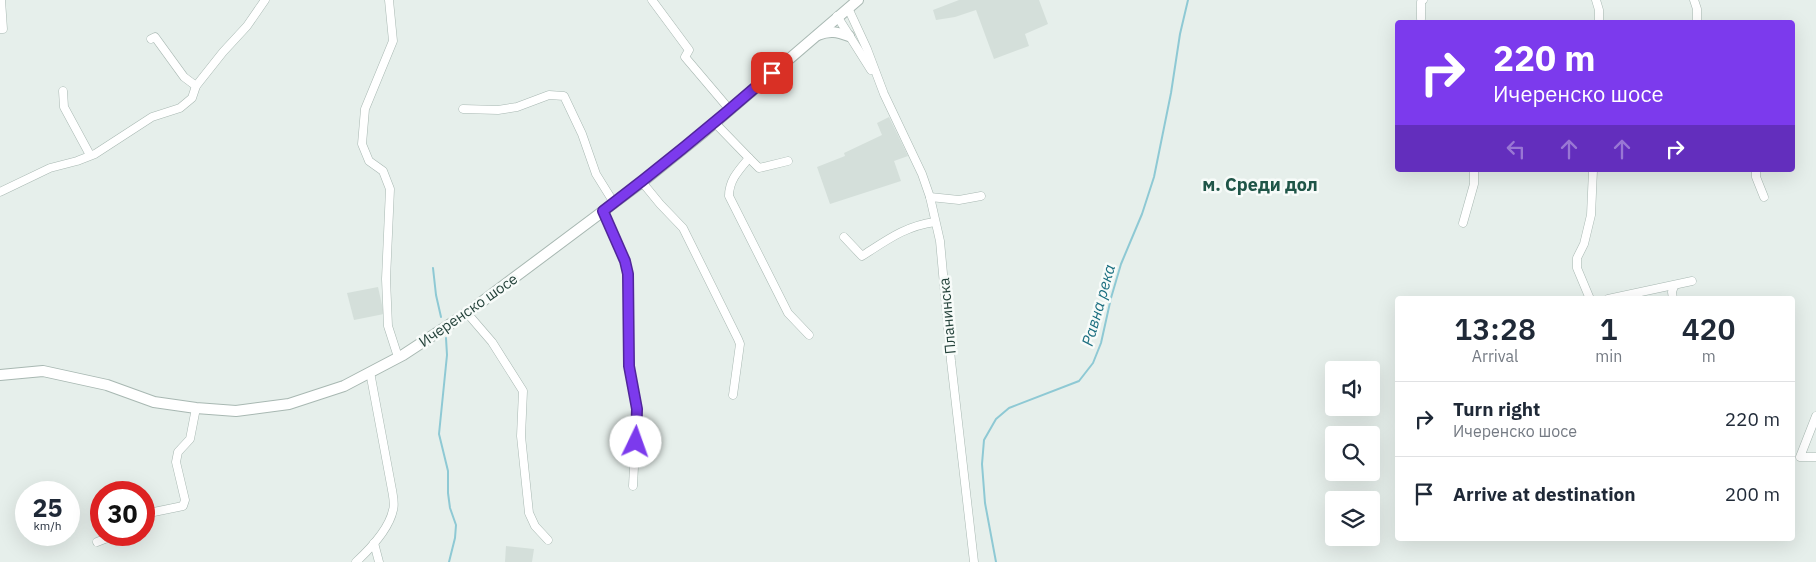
<!DOCTYPE html>
<meta charset="utf-8">
<style>
body{margin:0;font-family:"IBM Plex Sans",sans-serif;background:#f6f6f7;color:#1f2937;height:100vh;display:flex;flex-direction:column;font-size:19px;white-space:nowrap}
*{box-sizing:border-box;margin:0}
p{font-size:16px;color:#747a83}
.icon{flex:none;width:28px;height:28px;fill:none;stroke:currentColor;stroke-width:2;stroke-linecap:round;stroke-linejoin:round}
.map{position:relative;flex:1;overflow:hidden}
.sheet{position:absolute;left:1395px;top:296px;width:400px;height:245px;display:flex;flex-direction:column;background:#fff;border-radius:5px;box-shadow:0 5px 20px #0002}
.sheet>*{flex:none}
.guide{position:absolute;left:1395px;top:20px;width:400px;height:152px;border-radius:5px;box-shadow:0 5px 20px #0002;background:#7c3aed;color:#fff;overflow:hidden}
.fabs{position:absolute;left:1325px;top:361px;display:grid;gap:10px}
.fabs a{display:grid;place-items:center;width:55px;height:55px;border-radius:5px;background:#fff;box-shadow:0 5px 20px #0002;font-size:25px}
.speed{position:absolute;left:15px;top:481px;display:flex;gap:10px;font-size:25px;font-weight:700;text-align:center}
.speed>*{display:grid;place-content:center;width:65px;height:65px;border-radius:50%;background:#fff;box-shadow:0 5px 20px #0002;line-height:1}
.speed small{font-size:12px;font-weight:400}
.speed .limit{border:8px solid #d22;background:#fff;color:#111}
.pin{position:absolute;display:grid;place-items:center;width:42px;height:42px;color:#fff;margin:-21px;border-radius:10px;box-shadow:0 2px 8px #0006}
.me{position:absolute;width:55px;margin:-28px;rotate:3deg;stroke-linejoin:round;filter:drop-shadow(0 0 4px #0008)}
.turn{display:flex;align-items:center;gap:18px;height:105px;padding:0 15px;font-size:22px}
.turn .icon{width:65px;height:65px;stroke-width:2.5}
.turn b{display:block;font-size:35px;line-height:42px}
.lanes{display:flex;align-items:center;height:48px;padding:0 15px;background:#0003;justify-content:center;gap:25px;direction:ltr}
.lanes .off{opacity:.35}
.eta{display:flex;justify-content:space-evenly;align-items:center;height:85px;text-align:center}
.eta b{font-size:30px;font-weight:600;line-height:35px}
ul{padding:0;list-style:none}
li{display:flex;align-items:center;gap:15px;height:75px;padding:0 15px;border-top:1px solid #e0e1e3}
li div{flex:1}
li b{display:block;font-size:19px}
li em{font-style:normal}
.map>svg:first-child{display:block}
.built{fill:#d4dfda}
.lines{fill:none;stroke-linecap:round;stroke-linejoin:round}
.stream{stroke:#8ec9d4;stroke-width:2}
.minor-casing{stroke:#a8b8b2;stroke-width:9}
.tertiary-casing{stroke:#a8b8b2;stroke-width:12}
.minor{stroke:#fff;stroke-width:8}
.tertiary{stroke:#fff;stroke-width:10}
.route-casing{stroke:#51269a;stroke-width:12}
.route{stroke:#7c3aed;stroke-width:9}
.labels{text-anchor:middle;dominant-baseline:central;stroke-width:5;stroke-linejoin:round;paint-order:stroke}
.street-label{font-size:15px;fill:#24423a;stroke:#f7fbf9}
.water-label{font-size:16px;font-style:italic;fill:#1c6f80;stroke:#f7fbf9}
.quarter-label{font-size:18px;font-weight:bold;fill:#1f5548;stroke:#f7fbf9}
</style>
<div class="map">
<svg width="1816" height="562" viewBox="0 0 1816 562">
<rect width="100%" height="100%" fill="#e6efeb"/>
<!-- built -->
<g class="built">
<polygon points="959,0 1039,0 1048,24 1025,34 1029,46 994,59 976,10 955,17 936,20 933,10"/>
<polygon points="889,117 908,156 894,161 901,181 830,204 817,167 845,156 844,153 882,135 877,123"/>
<polygon points="378,287 384,314 354,320 347,293"/>
<polygon points="506,546 534,549 532,562 505,562"/>
</g>
<g class="lines">
<!-- stream -->
<g class="stream">
<polyline points="433,268 436,295 441,317"/>
<polyline points="446,338 447,355 439,434 448,471 448,493 450,508 456,525 455,538 449,562"/>
<polyline points="996,562 985,503 982,464 984,440 996,419 1009,408 1079,381 1093,363 1101,343 1111,298 1121,264 1142,214 1154,177 1171,93 1180,34 1188,0"/>
</g>
<!-- minor casing -->
<g class="minor-casing">
<g id="minor">
<polyline points="389,0 393,41 365,109 362,144 369,161 383,171 390,189 386,279 388,326 398,357"/>
<polyline points="652,0 689,50 685,57 730,110"/>
<polyline points="1596,0 1599,10 1599,22"/>
<polyline points="1694,0 1697,9 1697,22"/>
<polyline points="848,8 867,49 884,94 922,174 930,197 940,241 951,361 974,562"/>
<polyline points="837,16 871,70"/>
<polyline points="1421,19 1421,2 1423,0"/>
<polyline points="0,29 3,29 1,0"/>
<polyline points="151,39 155,37 184,77 196,86"/>
<polyline points="63,91 64,107 90,155"/>
<polyline points="463,109 498,110 517,107 549,95 564,96 582,134 596,174 614,203"/>
<path d="M 715,123 L 749,158 C 739,170 729,180 729,196 L 788,313 L 809,335"/>
<polyline points="749,158 759,168 788,161"/>
<polyline points="1756,170 1756,177 1764,197"/>
<polyline points="642,182 660,204 683,228 738,339 740,344 733,395"/>
<polyline points="0,192 50,168 77,161 95,154 152,117 180,108 192,98 196,86 223,52 247,26 265,0"/>
<polyline points="930,197 959,200 981,196"/>
<polyline points="603,211 625,261 628,273 629,366 637,409 633,486"/>
<polyline points="1463,223 1474,184 1474,170"/>
<path d="M 844,237 L 862,256 C 887,240 905,226 935,222"/>
<polyline points="1590,299 1577,268 1577,258 1584,244 1591,215 1593,170"/>
<polyline points="1608,299 1692,281"/>
<polyline points="1673,299 1672,292 1674,286"/>
<polyline points="467,313 492,342 523,391 521,436 529,513 535,526 548,540"/>
<polyline points="1816,416 1800,457 1816,457"/>
<polyline points="144,514 183,506 185,500 176,462 178,452 190,439 196,408"/>
<polyline points="97,542 115,535"/>
<polyline points="374,543 379,562"/>
<path d="M 356,562 C 370,549 389,529 393,510 C 395,504 393,496 392,490 L 370,372"/>
</g>
</g>
<!-- tertiary casing -->
<g class="tertiary-casing">
<g id="tertiary">
<path d="M 818,35 C 830,30 837,32 849,36"/>
<polyline points="0,375 43,371 107,385 154,402 196,408 236,411 289,404 344,386 403,355 467,313 642,182 704,132 858,0"/>
</g>
</g>
<!-- minor -->
<use href="#minor" class="minor"/>
<!-- tertiary -->
<use href="#tertiary" class="tertiary"/>
</g>
<g class="lines">
<!-- route casing -->
<g class="route-casing">
<path id="route" d="M 636,442 L 637,409 L 629,366 L 628,274 L 625,261 L 603,211 C 661,167 717,121 772,73"/>
</g>
<!-- route -->
<use href="#route" class="route"/>
</g>
<g class="labels">
<!-- street labels -->
<g class="street-label">
<text transform="translate(468 310) rotate(-35)">Ичеренско шосе</text>
<text transform="translate(947 316) rotate(-95)">Планинска</text>
</g>
<!-- water labels -->
<g class="water-label">
<text transform="translate(1098 305) rotate(-74)">Равна река</text>
</g>
<!-- quarter labels -->
<g class="quarter-label">
<text x="1260" y="184">м. Среди дол</text>
</g>
</g>
</svg>
<div class="fabs">
<a><svg class="icon" aria-label="sound" viewBox="0 0 24 24"><path d="M4 9h4l5-4v14l-5-4H4zM17 9q2 3 0 6"/></svg></a>
<a><svg class="icon" aria-label="search" viewBox="0 0 24 24"><circle cx="10" cy="10" r="6"/><path d="M15 15l6 6"/></svg></a>
<a><svg class="icon" aria-label="layers" viewBox="0 0 24 24"><path d="M12 4l9 5-9 5-9-5zM3 14l9 5 9-5"/></svg></a>
</div>
<div class="speed"><div>25<small>km/h</small></div><div class="limit">30</div></div>
<div class="pin" style="left:772px;top:73px;background:#d93025"><svg class="icon" aria-label="arrive" viewBox="0 0 24 24"><path d="M6 21V4h12l-3 4 3 4H6"/></svg></div>
<svg class="me" style="left:636px;top:442px" viewBox="-20 -20 40 40"><circle r="19" fill="#fff"/><path d="M0-13L10 11 0 6-10 11z" fill="#7c3aed"/></svg>
<div class="guide">
<div class="turn"><svg class="icon" aria-label="right" viewBox="0 0 24 24"><path d="M7 20v-9h11M14 6l5 5-5 5"/></svg><div><b>220 m</b>Ичеренско шосе</div></div>
<div class="lanes"><svg class="icon off" aria-label="left" viewBox="0 0 24 24"><path d="M17 20v-9H6M10 6l-5 5 5 5"/></svg><svg class="icon off" aria-label="ahead" viewBox="0 0 24 24"><path d="M12 20V5M6 11l6-6 6 6"/></svg><svg class="icon off" aria-label="ahead" viewBox="0 0 24 24"><path d="M12 20V5M6 11l6-6 6 6"/></svg><svg class="icon" aria-label="right" viewBox="0 0 24 24"><path d="M7 20v-9h11M14 6l5 5-5 5"/></svg></div>
</div>
<section class="sheet">
<div class="eta">
<div><b>13:28</b><p>Arrival</p></div>
<div><b>1</b><p>min</p></div>
<div><b>420</b><p>m</p></div>
</div>
<ul>
<li><svg class="icon" aria-label="right" viewBox="0 0 24 24"><path d="M7 20v-9h11M14 6l5 5-5 5"/></svg><div><b>Turn right</b><p>Ичеренско шосе</p></div><em>220 m</em></li>
<li><svg class="icon" aria-label="arrive" viewBox="0 0 24 24"><path d="M6 21V4h12l-3 4 3 4H6"/></svg><div><b>Arrive at destination</b></div><em>200 m</em></li>
</ul>
</section>
</div>
